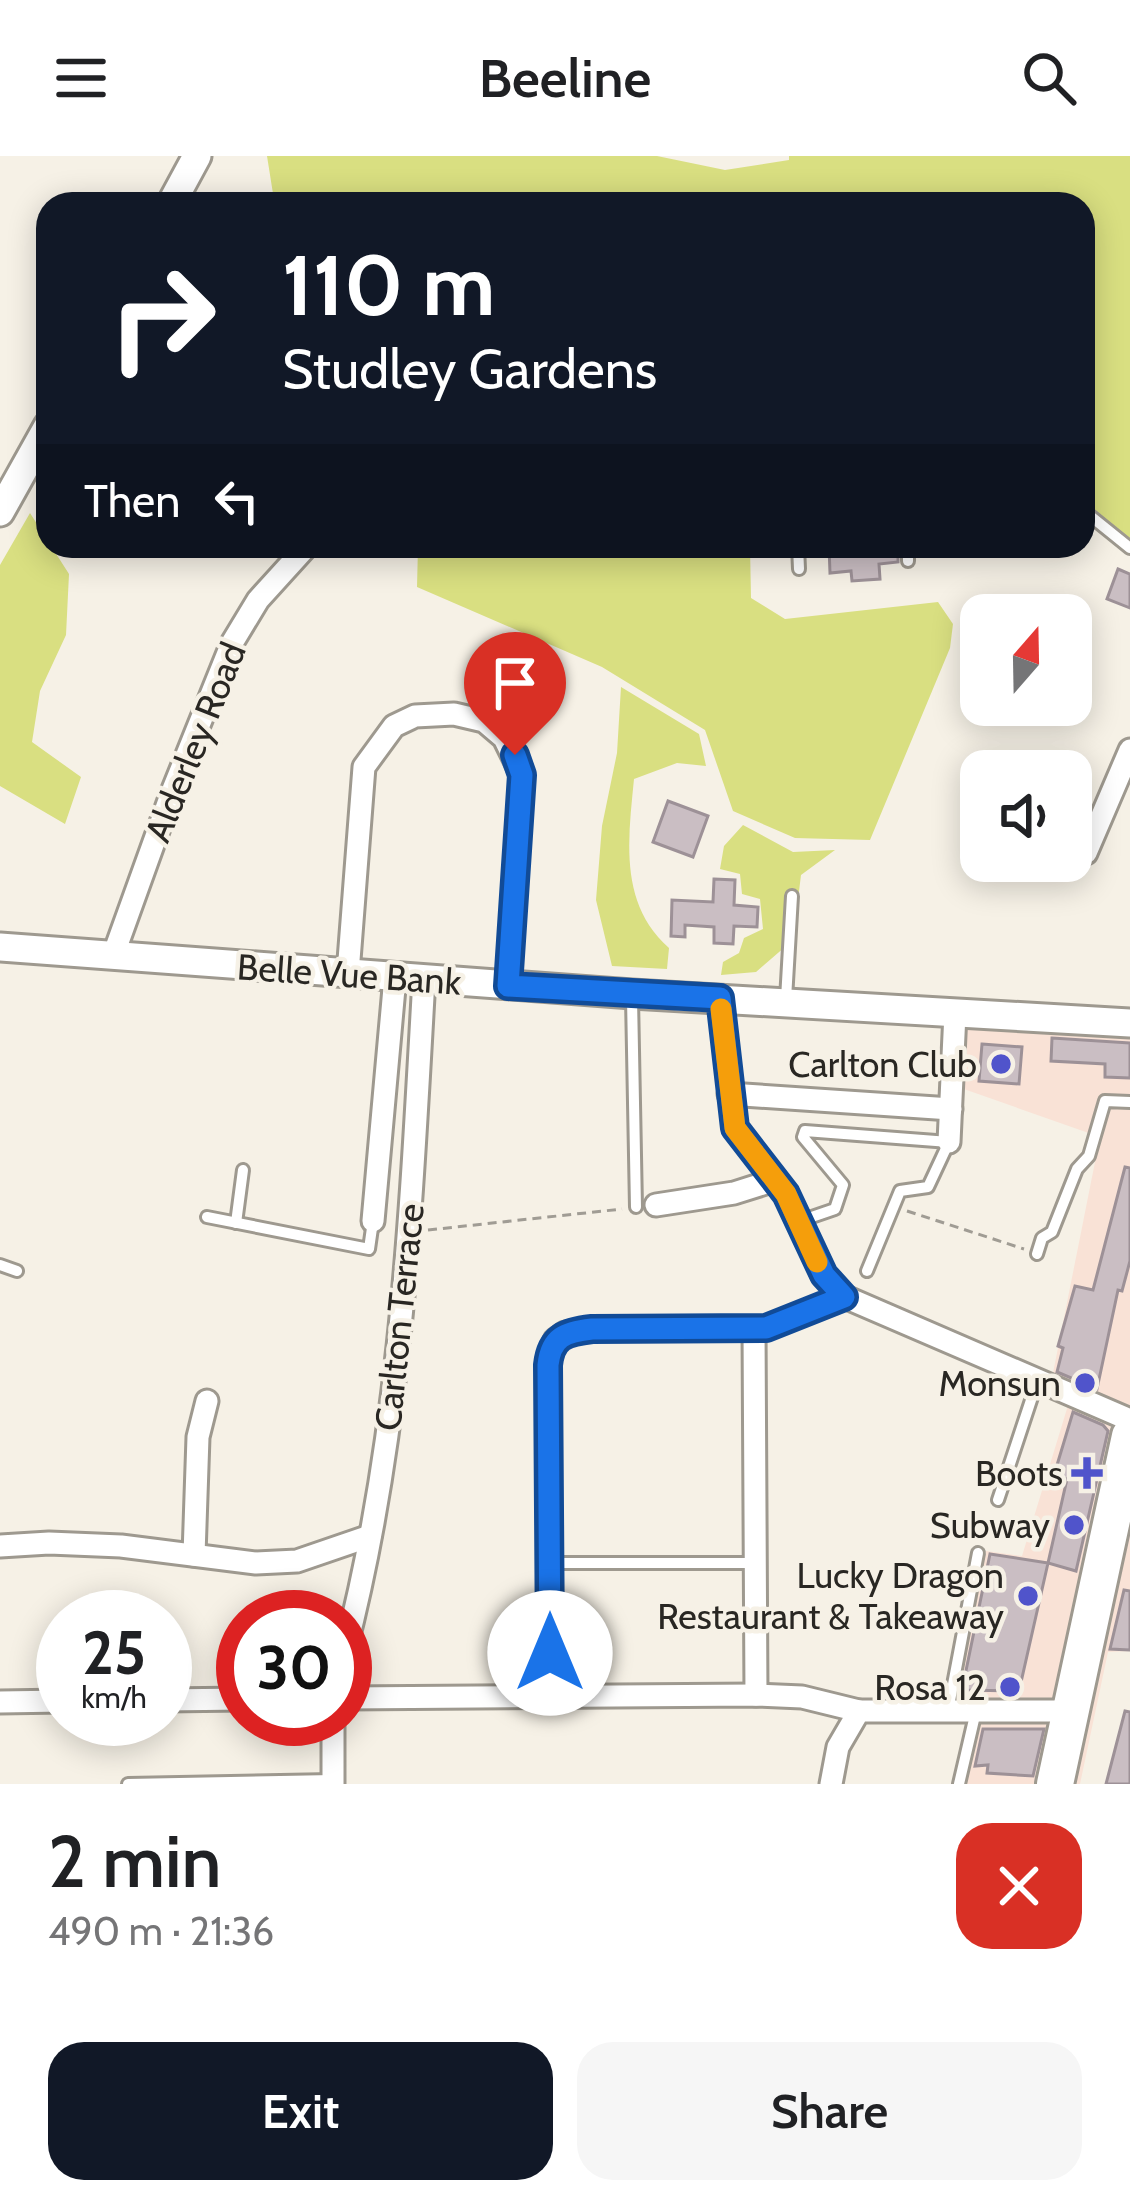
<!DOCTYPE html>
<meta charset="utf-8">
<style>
body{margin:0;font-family:Cabin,sans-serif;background:#f6f6f6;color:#202124;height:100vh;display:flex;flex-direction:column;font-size:45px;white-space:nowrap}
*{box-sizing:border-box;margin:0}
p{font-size:39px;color:#757577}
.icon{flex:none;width:66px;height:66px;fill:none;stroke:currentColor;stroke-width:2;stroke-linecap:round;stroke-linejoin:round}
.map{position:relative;height:1628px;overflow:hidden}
.side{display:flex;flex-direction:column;background:#fff;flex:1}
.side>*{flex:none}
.banner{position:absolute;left:36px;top:36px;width:1059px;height:366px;border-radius:36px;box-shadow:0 6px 30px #0003;background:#111827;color:#fff;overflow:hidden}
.needle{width:78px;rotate:20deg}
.fabs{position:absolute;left:960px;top:438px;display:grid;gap:24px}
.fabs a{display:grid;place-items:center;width:132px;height:132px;border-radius:24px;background:#fff;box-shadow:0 6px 30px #0003;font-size:60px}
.speed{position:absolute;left:36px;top:1434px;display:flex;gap:24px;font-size:60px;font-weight:700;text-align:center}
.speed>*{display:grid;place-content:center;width:156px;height:156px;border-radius:50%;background:#fff;box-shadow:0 6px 30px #0003;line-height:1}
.speed small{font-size:30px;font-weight:400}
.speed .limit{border:18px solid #d22;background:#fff;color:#111}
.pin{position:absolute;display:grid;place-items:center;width:102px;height:102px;color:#fff;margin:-123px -51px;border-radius:50% 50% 50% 0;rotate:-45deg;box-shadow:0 0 12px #0007}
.pin .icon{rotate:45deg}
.me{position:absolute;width:132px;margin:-66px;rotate:0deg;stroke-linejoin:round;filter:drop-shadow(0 0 9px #0008)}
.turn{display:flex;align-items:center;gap:42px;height:252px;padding:0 48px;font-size:54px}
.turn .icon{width:156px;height:156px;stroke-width:2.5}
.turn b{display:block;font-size:84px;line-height:102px}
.then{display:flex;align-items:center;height:114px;padding:0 48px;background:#0003;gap:24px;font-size:45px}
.round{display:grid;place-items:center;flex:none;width:126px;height:126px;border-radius:36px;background:#f6f6f6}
.head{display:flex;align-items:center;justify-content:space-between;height:204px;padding:0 48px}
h1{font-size:72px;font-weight:600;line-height:90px}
.primary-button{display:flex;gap:24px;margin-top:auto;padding:24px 48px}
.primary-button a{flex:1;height:138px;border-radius:36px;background:#111827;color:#fff;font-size:48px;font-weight:600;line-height:138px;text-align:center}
.primary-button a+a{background:#f6f6f6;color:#202124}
header{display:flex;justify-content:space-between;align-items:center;height:156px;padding:0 48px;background:#fff;font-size:54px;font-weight:600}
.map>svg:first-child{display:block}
.commercial{fill:#f9e2d6}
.green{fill:#d9df81}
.building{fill:#cabec3;stroke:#9d9197;stroke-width:3}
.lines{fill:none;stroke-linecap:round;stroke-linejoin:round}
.service-casing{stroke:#9e998f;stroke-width:16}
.minor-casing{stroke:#9e998f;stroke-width:27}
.tertiary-casing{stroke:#9e998f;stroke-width:33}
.primary-casing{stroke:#9e998f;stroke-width:42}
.path{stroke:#a09c94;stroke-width:3;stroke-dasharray:9 6;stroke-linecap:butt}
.service{stroke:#fff;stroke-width:10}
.minor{stroke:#fff;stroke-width:21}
.tertiary{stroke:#fff;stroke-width:27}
.primary{stroke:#fff;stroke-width:36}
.route-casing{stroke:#114b97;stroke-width:30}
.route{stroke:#1a73e8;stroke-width:21}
.slow{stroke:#f59e0b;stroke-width:21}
.poi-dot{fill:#5054cb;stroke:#f6f1e6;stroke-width:4.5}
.labels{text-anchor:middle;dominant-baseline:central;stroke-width:9;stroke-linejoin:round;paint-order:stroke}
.street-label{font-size:36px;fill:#292723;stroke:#f6f1e6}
.poi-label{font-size:36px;fill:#292723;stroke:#f6f1e6;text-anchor:end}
</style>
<header><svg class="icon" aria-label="menu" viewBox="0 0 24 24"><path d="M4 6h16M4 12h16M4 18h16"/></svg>Beeline<svg class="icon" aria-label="search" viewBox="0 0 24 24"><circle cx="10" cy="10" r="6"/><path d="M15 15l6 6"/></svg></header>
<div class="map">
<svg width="1130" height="1628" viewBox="0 0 1130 1628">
<rect width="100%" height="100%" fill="#f6f1e6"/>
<!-- commercial -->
<polygon class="commercial" points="964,872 1130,881 1130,1495 1108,1496 1080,1628 963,1628 983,1543 956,1536 986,1395 1022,1400 1073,1233 1052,1222 1100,981 961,932"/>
<!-- green -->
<g class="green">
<polygon points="267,0 657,0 725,14 789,4 789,0 1130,0 1130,385 1083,366 1083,48 335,48 274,44"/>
<polygon points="30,357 69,418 66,479 40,535 32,586 81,621 65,668 0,630 0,409"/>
<polygon points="418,390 750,390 751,442 785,463 938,446 953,468 950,492 870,684 795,682 733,655 705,574 602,511 417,431"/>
<path d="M 621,531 L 699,578 L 706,610 L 677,607 L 634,623 C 628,684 619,748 669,792 L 667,813 L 612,810 L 596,744 L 602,670 L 617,597 Z"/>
<polygon points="743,669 793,696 835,694 801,719 793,784 756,816 721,819 723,806 739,797 744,782 763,773 760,743 742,738 740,718 720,713 724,690"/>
</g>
<!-- building -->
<g class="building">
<polygon points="829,390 898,390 898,406 879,408 880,423 852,425 851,415 830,417"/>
<polygon points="1118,413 1130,418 1130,452 1107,443"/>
<polygon points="668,645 708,660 693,701 653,686"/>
<polygon points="714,723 735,724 734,749 758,751 757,771 734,770 733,788 714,787 714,771 685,769 685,781 671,780 672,744 713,746"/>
<polygon points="1052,882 1130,887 1130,922 1105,921 1105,908 1051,905"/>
<polygon points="982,888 1022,891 1019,928 979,925"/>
<polygon points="1125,1011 1130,1012 1130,1105 1122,1135 1118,1134 1097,1233 1057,1216 1063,1192 1058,1190 1075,1130 1093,1134"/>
<polygon points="1073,1256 1103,1269 1108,1275 1076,1415 1048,1407 1067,1323 1054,1319"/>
<polygon points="990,1398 1048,1407 1019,1535 962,1534"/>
<polygon points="1124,1434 1130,1435 1130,1494 1110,1493"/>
<polygon points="1125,1555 1130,1556 1130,1628 1106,1628"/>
<polygon points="983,1573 1044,1573 1033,1620 987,1617 988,1609 975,1610"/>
</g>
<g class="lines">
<!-- service casing -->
<g class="service-casing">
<g id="service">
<polyline points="1083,354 1130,392"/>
<polyline points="798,390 799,413"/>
<polyline points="908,405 908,390"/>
<polyline points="632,842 636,1051"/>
<polyline points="786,843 792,740"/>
<polyline points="207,1061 369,1093 373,1065"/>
<polyline points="800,1065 835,1053 843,1029 803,981 805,975 949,986 928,1031 900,1035 867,1115"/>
<polyline points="236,1067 243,1014"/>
<polyline points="1037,1098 1042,1082 1052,1076 1077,1013 1089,1000 1105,945 1130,946"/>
<polyline points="0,1109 17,1115"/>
<polyline points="998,1344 1038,1223"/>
<polyline points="549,1407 755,1407"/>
<polyline points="948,1555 978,1397"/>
<polyline points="128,1628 333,1624"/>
<polyline points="959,1628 976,1555"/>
</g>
</g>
<!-- minor casing -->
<g class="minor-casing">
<g id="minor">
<polyline points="1086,697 1130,594"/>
<polyline points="113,800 172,636 232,487 258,444 307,390"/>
<polyline points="348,817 364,611 394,570 415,560 454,558 484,565 504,582 522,619 508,830"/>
<polyline points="720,842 735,972 786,1038 823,1119 845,1141 1130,1264"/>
<polyline points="729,938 951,953"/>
<polyline points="949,986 955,857"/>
<polyline points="656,1049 734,1037 775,1024"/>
<polyline points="373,1065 395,821"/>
<polyline points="754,1172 756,1539"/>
<polyline points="0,1390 49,1387 121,1390 256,1407 297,1405 370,1380"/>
<polyline points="194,1399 198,1281 207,1245"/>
<path d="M 345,1495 C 402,1276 411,1048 424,823"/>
<polyline points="345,1542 756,1539 802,1541 859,1555"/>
<polyline points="551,1543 548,1209 555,1184 565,1177 592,1173 766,1172 845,1141"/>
<polyline points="165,1544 243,1543"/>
<polyline points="0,1546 63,1545"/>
<polyline points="333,1563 333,1628"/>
<polyline points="831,1628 838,1591 859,1555 1071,1555"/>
</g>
</g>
<!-- tertiary casing -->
<g class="tertiary-casing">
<g id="tertiary">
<polyline points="171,48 197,0"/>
<polyline points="0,356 48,270"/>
<polyline points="0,791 632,838 1130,867"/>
</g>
</g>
<!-- primary casing -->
<g class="primary-casing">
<polyline id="primary" points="1055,1628 1130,1280"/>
</g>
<!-- path -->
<g class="path">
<polyline points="907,1055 1024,1093"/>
<polyline points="428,1074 622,1053"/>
</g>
<!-- service -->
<use href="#service" class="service"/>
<!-- minor -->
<use href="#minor" class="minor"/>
<!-- tertiary -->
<use href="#tertiary" class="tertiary"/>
<!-- primary -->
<use href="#primary" class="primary"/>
</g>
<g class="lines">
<!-- route casing -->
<g class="route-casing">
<path id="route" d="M 515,599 L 522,619 L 508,830 L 720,842 L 735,972 L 786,1038 L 824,1119 L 844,1141 L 766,1172 L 592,1173 C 565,1176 551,1181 548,1209 L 550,1497"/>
</g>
<!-- route -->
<use href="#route" class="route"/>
<!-- slow -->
<polyline class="slow" points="721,853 735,972 786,1038 817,1106"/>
</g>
<!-- markers -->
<g class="poi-dot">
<circle cx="1001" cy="908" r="12"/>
<circle cx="1085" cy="1227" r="12"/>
<path d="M1081 1299h12v12h12v12h-12v12h-12v-12h-12v-12h12z"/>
<circle cx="1074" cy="1369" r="12"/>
<circle cx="1028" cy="1440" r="12"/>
<circle cx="1010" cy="1531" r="12"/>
</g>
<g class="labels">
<!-- street labels -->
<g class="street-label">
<text transform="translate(195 586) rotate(-68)">Alderley Road</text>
<text transform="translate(349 818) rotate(4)">Belle Vue Bank</text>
<text transform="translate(399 1161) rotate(-84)">Carlton Terrace</text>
</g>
<!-- poi labels -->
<g class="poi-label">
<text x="977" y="908">Carlton Club</text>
<text x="1061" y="1227">Monsun</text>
<text x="1063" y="1317">Boots</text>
<text x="1050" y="1369">Subway</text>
<text x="1004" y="1419">Lucky Dragon<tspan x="1004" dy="41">Restaurant &amp; Takeaway</tspan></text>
<text x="986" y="1531">Rosa 12</text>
</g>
</g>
</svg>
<div class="fabs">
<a><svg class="needle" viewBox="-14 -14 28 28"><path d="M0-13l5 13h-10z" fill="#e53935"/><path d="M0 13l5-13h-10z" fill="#757577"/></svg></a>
<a><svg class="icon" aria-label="sound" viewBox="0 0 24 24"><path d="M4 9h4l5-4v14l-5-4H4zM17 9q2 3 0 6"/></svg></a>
</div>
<div class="speed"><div>25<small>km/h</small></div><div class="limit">30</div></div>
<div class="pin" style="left:515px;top:599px;background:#d93025"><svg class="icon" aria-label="arrive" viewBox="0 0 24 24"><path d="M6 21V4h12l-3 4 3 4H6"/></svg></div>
<svg class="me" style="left:550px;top:1497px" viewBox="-20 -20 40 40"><circle r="19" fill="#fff"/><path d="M0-13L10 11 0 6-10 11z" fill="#1a73e8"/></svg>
<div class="banner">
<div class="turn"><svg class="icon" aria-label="right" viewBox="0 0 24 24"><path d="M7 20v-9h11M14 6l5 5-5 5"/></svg><div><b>110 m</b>Studley Gardens</div></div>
<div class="then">Then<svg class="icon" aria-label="left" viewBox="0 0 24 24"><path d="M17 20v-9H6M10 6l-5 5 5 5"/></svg></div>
</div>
</div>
<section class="side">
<div class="head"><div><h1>2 min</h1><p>490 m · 21:36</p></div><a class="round" style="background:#d93025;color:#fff"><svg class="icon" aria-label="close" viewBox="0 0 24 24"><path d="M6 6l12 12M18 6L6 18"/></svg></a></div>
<div class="primary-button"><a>Exit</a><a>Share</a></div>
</section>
